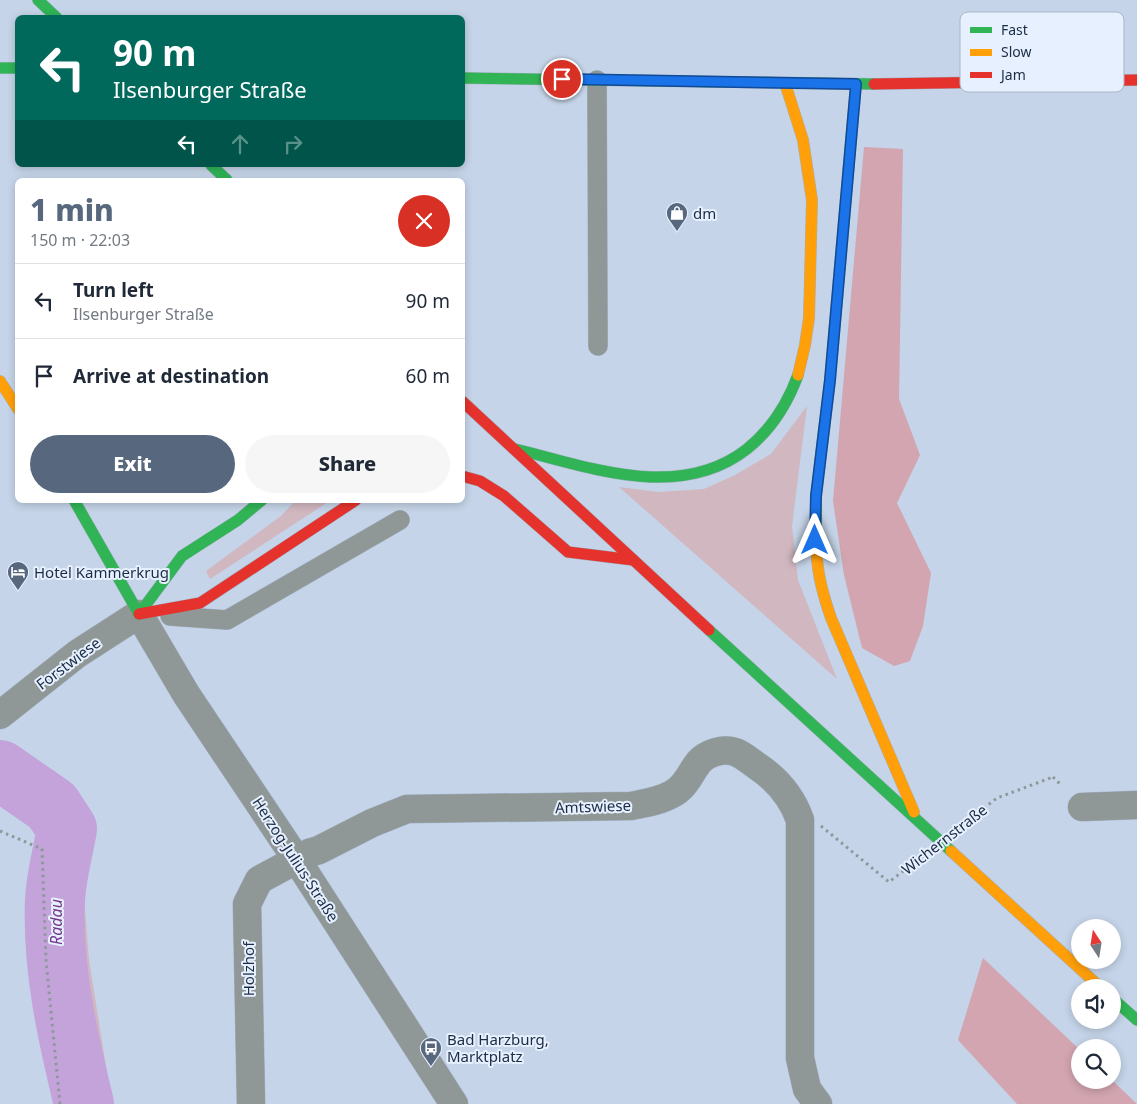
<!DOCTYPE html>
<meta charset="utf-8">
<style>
body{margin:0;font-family:"Noto Sans",sans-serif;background:#f6f6f7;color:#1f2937;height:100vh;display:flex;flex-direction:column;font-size:19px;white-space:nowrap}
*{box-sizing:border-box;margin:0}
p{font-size:16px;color:#747a83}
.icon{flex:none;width:28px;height:28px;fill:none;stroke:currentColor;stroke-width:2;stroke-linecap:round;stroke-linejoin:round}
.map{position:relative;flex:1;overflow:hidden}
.details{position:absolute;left:15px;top:178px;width:450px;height:325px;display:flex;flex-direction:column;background:#fff;border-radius:8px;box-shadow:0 2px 8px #0003}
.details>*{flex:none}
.banner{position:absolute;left:15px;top:15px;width:450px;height:152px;border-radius:8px;box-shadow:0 2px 8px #0003;background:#00695c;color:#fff;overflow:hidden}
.needle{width:32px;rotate:348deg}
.controls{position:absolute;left:1071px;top:919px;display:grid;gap:10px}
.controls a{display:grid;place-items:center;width:50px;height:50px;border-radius:50%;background:#fff;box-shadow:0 2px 8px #0003;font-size:25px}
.pin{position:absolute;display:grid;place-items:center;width:42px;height:42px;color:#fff;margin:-21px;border:2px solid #fff;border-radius:50%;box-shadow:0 1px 5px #0007}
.me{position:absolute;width:55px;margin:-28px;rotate:0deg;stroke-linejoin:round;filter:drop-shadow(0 0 4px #0008)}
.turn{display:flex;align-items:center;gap:18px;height:105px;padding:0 15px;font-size:22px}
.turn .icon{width:65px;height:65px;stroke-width:2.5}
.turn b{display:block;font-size:35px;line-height:42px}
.lanes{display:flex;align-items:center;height:48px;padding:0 15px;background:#0003;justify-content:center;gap:25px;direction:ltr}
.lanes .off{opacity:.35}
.round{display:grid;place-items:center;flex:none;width:52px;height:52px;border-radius:26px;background:#f6f6f7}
.summary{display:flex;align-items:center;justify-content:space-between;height:85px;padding:0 15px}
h1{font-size:30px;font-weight:800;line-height:38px;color:#56677e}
.primary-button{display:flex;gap:10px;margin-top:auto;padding:10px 15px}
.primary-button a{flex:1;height:58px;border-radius:30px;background:#56677e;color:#fff;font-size:20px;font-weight:800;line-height:58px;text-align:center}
.primary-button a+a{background:#f6f6f7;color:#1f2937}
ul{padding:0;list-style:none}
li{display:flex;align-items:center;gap:15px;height:75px;padding:0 15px;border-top:1px solid #e0e1e3}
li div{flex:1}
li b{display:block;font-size:19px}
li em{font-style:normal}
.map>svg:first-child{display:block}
.green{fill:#d1b7c0}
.forest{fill:#d2a5b0}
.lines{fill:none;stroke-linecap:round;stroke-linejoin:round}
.river{stroke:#c4a3db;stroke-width:60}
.lane-casing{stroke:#a2b0c2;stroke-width:20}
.street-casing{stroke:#a2b0c2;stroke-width:29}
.fast-casing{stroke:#a2b0c2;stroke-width:12}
.slow-casing{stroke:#a2b0c2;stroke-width:12}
.jam-casing{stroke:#a2b0c2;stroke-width:12}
.path{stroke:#8d989b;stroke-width:3;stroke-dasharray:2.5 4;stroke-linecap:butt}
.lane{stroke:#8f9896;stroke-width:19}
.street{stroke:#8f9896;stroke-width:28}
.fast{stroke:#30b455;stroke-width:11}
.slow{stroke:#ff9f0a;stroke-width:11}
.jam{stroke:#e5322d;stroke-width:11}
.path-bridge{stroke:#8d989b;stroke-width:3;stroke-dasharray:2.5 4;stroke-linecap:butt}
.route-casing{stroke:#114b97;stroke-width:12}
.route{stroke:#1a73e8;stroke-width:9}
.labels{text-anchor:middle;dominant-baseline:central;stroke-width:4;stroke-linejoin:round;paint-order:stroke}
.poi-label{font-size:15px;fill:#1b2c45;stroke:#e7f0fe;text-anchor:start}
.street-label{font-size:15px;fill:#1b2c45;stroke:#e7f0fe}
.water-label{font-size:16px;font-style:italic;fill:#77368a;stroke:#e7f0fe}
.key{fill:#e7f0fe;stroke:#aab5c6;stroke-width:1}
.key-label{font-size:14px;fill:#1b2c45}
</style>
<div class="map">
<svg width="1137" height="1104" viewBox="0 0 1137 1104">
<rect width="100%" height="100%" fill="#c5d4e8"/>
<!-- green -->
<g class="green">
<polygon points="807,406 792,526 798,580 837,679 619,487 658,492 704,489 735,475 771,454"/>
<polygon points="296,500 331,500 210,579 206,571 281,516"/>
<polygon points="71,802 78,822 89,960 112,1104 62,1104 48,962 44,809"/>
</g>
<!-- forest -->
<g class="forest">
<polygon points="864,147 903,149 899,399 920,455 897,503 931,573 923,626 910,661 894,666 862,648 844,575 833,501"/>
<polygon points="983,958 1080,1050 1080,1080 1112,1080 1137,1104 1017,1104 958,1040"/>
</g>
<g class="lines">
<!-- river -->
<path class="river" d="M 0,770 L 52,806 L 67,829 C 63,852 56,877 55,900 C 52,969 68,1038 84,1104"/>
<!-- lane casing -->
<g class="lane-casing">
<g id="lane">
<polyline points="597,80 598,346"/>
<polyline points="170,616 227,620 400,520"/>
</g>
</g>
<!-- street casing -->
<g class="street-casing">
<g id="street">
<polyline points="0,715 77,654 139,614 186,694 297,860 454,1104"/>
<polyline points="1082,807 1137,805"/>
<path d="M 251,1104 L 247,904 L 259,880 L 309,853 L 319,850 L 372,823 L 407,809 L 631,806 C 645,803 660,801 672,794 C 686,787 690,773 699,762 C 707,753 723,748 735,752 C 742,754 751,762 757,766 C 778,780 792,797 800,820 L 800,1058 L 807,1089 L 818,1104"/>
</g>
</g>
<!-- fast casing -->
<g class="fast-casing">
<g id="fast">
<polyline points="38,0 57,18"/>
<polyline points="0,68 18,68"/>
<polyline points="462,78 874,84"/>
<polyline points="211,165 227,180"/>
<path d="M 515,449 C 590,467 679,502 747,449 C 772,429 787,405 798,375"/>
<polyline points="74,500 139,614"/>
<polyline points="816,537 816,496 830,380 856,84"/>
<polyline points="139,614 182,556 238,520 262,500"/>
<polyline points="709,630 951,851"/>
<polyline points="1112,998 1137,1020"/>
</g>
</g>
<!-- slow casing -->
<g class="slow-casing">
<g id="slow">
<polyline points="785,83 803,140 812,200 809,318 805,345 798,375"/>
<polyline points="0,381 18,409"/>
<path d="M 816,537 C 816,568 821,589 831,618 L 914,812"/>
<polyline points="951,851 1101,988"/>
</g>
</g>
<!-- jam casing -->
<g class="jam-casing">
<g id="jam">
<polyline points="874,84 1137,80"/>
<polyline points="462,401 709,630"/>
<polyline points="462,476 480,481 504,496 568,552 633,560"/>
<polyline points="139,614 200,603 356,500"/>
</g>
</g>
<!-- path -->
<g class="path">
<polyline points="1053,777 1061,785"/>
<polyline points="0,831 42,849 46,960 60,1104"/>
</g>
<!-- lane -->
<use href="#lane" class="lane"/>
<!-- street -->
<use href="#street" class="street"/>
<!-- fast -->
<use href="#fast" class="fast"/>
<!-- slow -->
<use href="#slow" class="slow"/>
<!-- jam -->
<use href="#jam" class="jam"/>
<!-- path-bridge -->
<polyline class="path-bridge" points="821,826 889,882 997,798 1053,777"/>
</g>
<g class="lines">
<!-- route casing -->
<g class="route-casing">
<polyline id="route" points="562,79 856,84 830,380 816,496 815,540"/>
</g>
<!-- route -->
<use href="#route" class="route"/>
</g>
<!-- icons -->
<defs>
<g id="shop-pin" transform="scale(1.125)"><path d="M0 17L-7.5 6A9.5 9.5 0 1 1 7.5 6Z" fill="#56677e" stroke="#e7f0fe"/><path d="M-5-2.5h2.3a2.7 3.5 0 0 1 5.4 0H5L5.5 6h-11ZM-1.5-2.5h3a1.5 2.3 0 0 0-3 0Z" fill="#fff"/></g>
<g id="hotel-pin" transform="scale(1.125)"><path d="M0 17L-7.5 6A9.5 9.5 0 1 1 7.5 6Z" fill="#56677e" stroke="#e7f0fe"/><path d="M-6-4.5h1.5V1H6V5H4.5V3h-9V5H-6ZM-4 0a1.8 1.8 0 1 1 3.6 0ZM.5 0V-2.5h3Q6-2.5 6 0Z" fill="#fff"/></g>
<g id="bus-pin" transform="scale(1.125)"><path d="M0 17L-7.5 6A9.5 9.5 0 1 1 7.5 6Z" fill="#56677e" stroke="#e7f0fe"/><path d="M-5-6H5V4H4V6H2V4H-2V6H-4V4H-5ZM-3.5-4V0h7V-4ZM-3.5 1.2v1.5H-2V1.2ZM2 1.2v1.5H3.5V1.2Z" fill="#fff"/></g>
</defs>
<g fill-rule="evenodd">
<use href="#shop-pin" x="677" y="213"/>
<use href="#hotel-pin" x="18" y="572"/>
<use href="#bus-pin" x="431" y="1048"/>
</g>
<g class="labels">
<!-- poi labels -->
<g class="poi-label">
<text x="693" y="213">dm</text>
<text x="34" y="572">Hotel Kammerkrug</text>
<text x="447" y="1039">Bad Harzburg,<tspan x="447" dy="17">Marktplatz</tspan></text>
</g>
<!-- street labels -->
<g class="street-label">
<text transform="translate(68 663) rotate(-37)">Forstwiese</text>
<text transform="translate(593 806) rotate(-2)">Amtswiese</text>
<text transform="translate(944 839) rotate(-38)">Wichernstraße</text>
<text transform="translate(296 859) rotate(57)">Herzog-Julius-Straße</text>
<text transform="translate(248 969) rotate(-90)">Holzhof</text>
</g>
<!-- water labels -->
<g class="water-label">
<text transform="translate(56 922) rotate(-90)">Radau</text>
</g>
</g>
<!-- legend -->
<rect x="960" y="12" width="164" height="80" rx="8" class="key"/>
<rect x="970" y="27" width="22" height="6" fill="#30b455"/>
<rect x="970" y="49" width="22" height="7" fill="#ff9f0a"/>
<rect x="970" y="72" width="22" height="6" fill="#e5322d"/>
<g class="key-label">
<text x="1001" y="35">Fast</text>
<text x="1001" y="57">Slow</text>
<text x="1001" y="80">Jam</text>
</g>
</svg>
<div class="controls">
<a><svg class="needle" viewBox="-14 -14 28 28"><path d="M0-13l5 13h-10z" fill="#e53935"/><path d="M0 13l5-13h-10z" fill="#747a83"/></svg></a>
<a><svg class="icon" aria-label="sound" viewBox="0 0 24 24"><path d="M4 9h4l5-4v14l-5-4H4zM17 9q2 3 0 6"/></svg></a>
<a><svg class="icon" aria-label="search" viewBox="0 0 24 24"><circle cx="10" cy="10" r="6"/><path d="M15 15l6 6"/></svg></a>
</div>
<div class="pin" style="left:562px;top:79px;background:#d93025"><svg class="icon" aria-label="arrive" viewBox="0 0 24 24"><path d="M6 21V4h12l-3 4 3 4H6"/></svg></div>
<svg class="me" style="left:815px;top:540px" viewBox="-20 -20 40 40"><path d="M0-17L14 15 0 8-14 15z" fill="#1a73e8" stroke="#fff" stroke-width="4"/></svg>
<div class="banner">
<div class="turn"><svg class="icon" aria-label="left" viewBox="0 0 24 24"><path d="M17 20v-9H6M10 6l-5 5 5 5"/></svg><div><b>90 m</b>Ilsenburger Straße</div></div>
<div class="lanes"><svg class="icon" aria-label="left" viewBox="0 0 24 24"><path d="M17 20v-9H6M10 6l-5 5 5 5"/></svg><svg class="icon off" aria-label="ahead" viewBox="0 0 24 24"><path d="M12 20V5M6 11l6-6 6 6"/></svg><svg class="icon off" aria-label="right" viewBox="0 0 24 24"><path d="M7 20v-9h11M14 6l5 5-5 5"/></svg></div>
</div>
<section class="details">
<div class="summary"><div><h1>1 min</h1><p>150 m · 22:03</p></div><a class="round" style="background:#d93025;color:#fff"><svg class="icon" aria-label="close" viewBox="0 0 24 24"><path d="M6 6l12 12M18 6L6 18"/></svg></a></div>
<ul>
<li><svg class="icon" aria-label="left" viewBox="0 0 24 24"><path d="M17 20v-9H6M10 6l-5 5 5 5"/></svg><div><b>Turn left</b><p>Ilsenburger Straße</p></div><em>90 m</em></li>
<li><svg class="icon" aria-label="arrive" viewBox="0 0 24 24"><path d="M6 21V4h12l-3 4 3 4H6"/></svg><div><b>Arrive at destination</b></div><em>60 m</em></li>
</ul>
<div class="primary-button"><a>Exit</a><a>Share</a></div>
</section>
</div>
